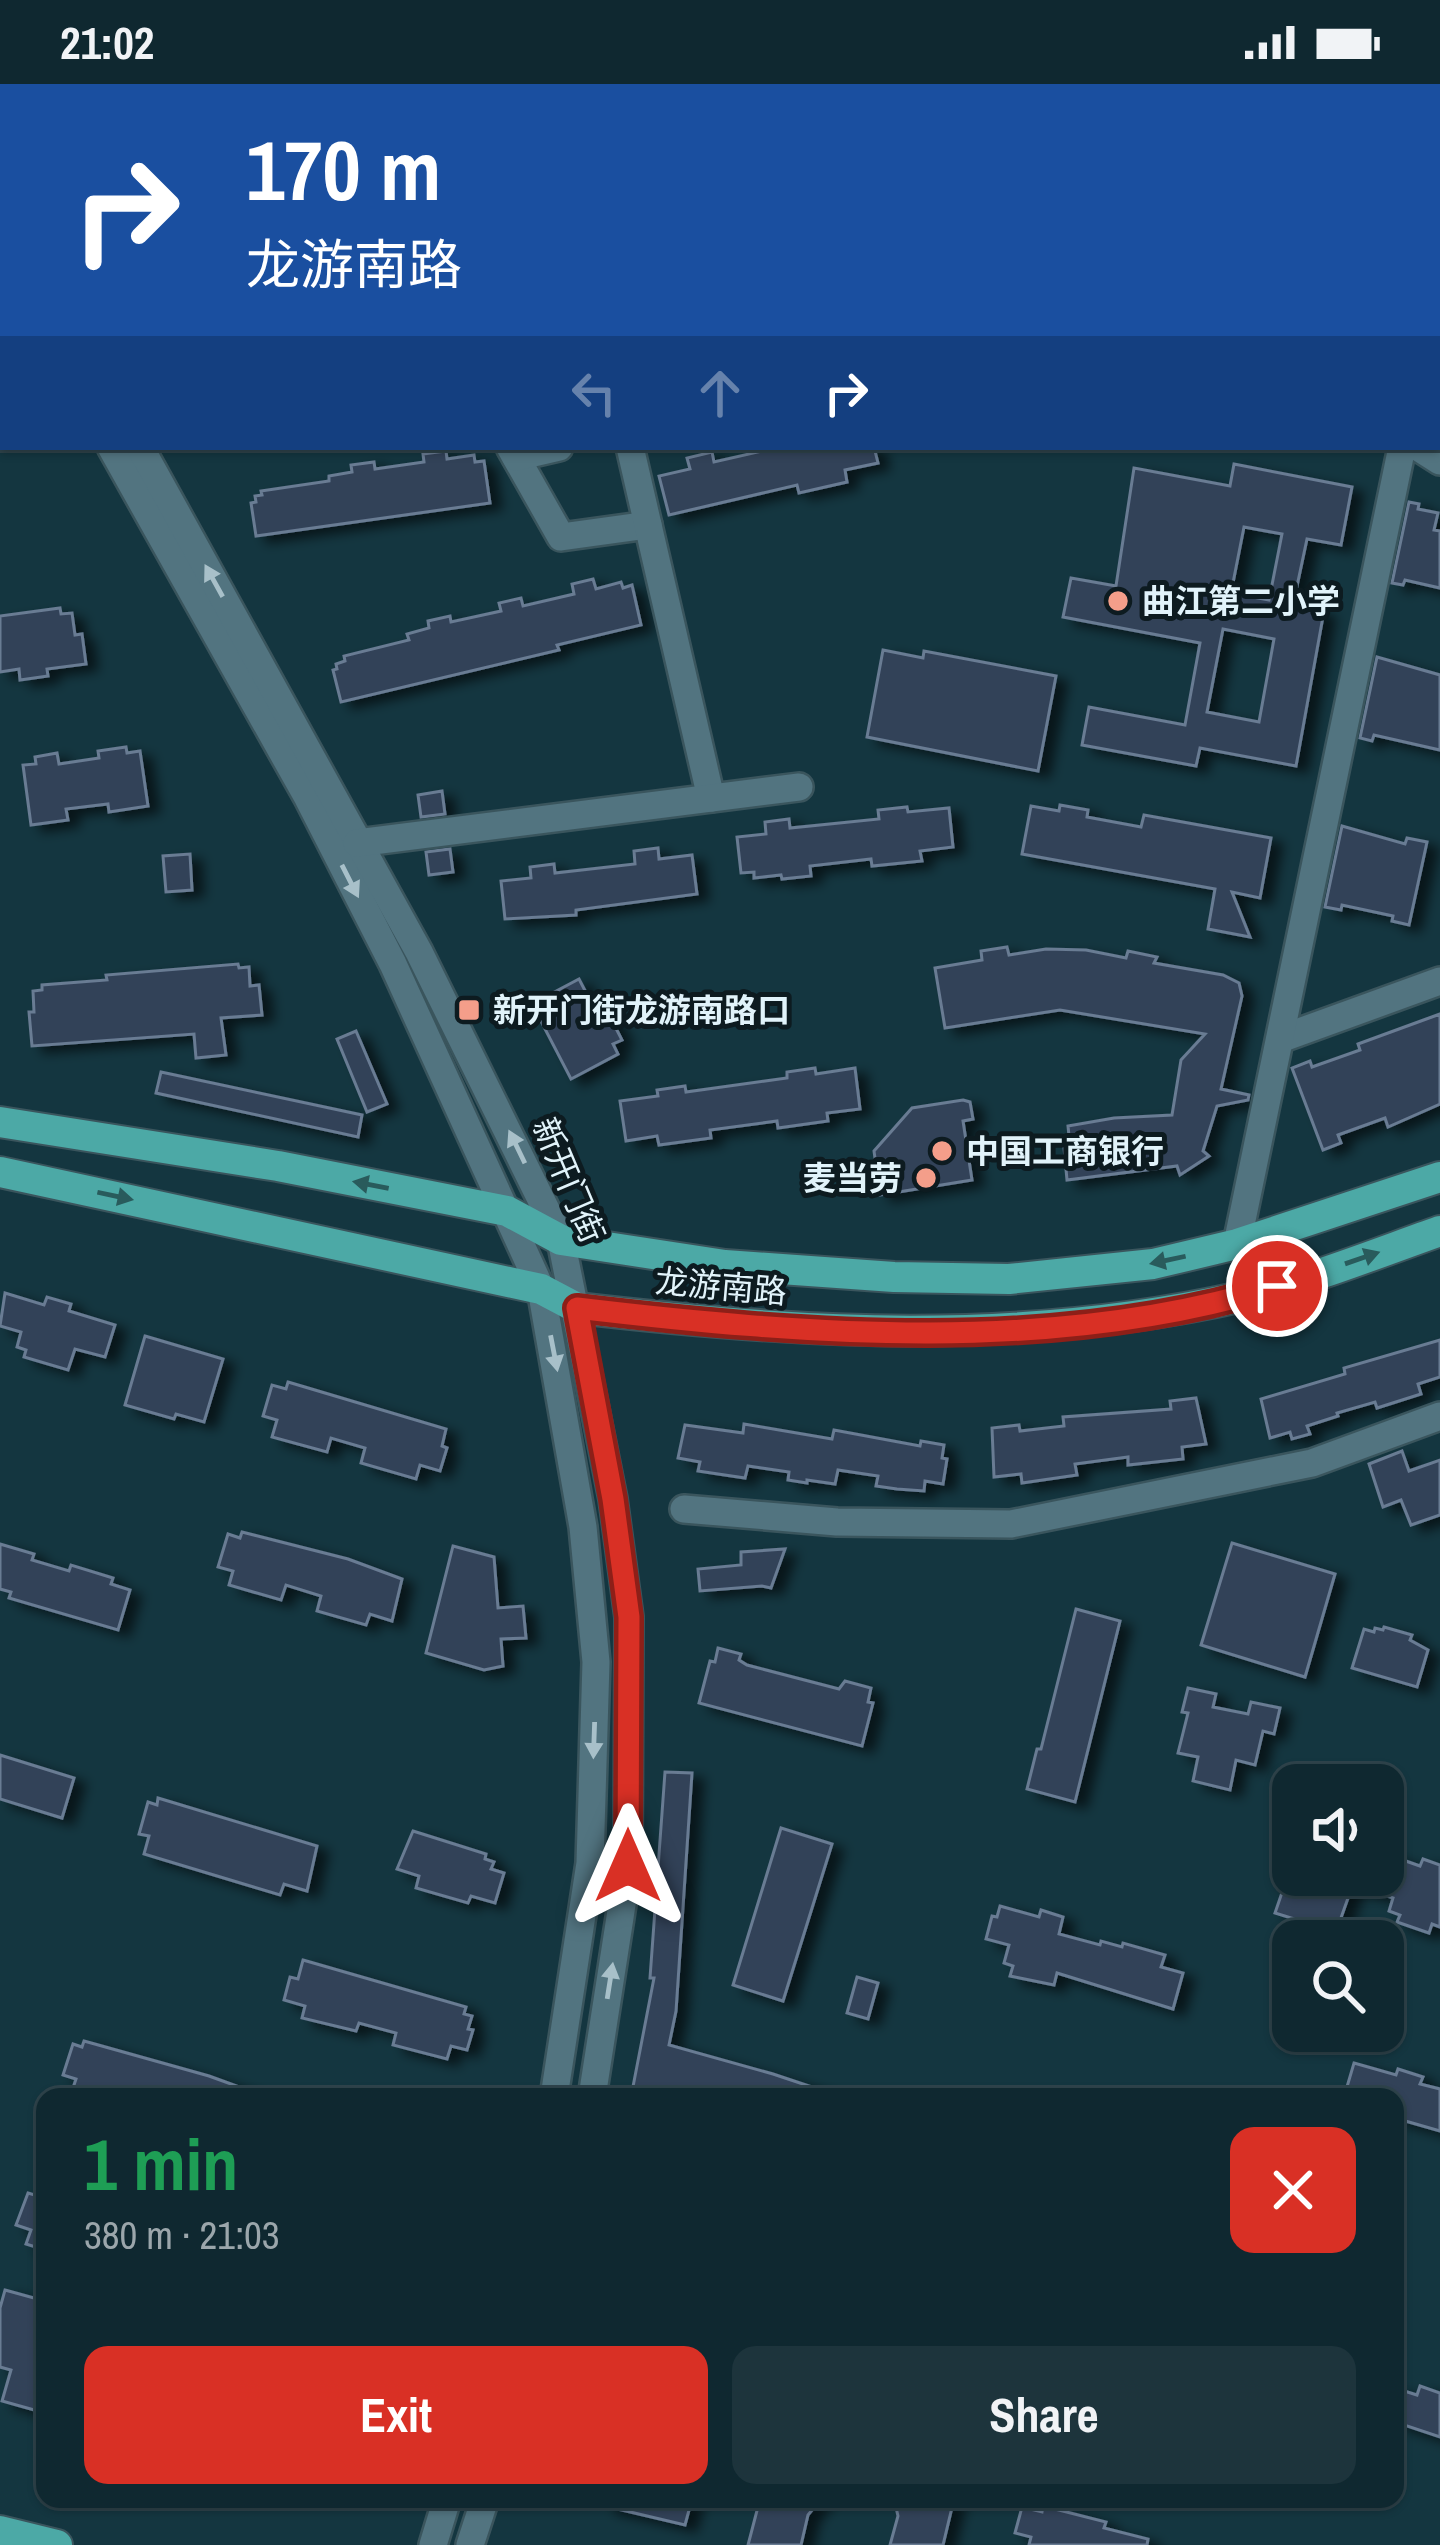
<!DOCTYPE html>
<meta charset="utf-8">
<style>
body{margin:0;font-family:"Archivo Narrow","Noto Sans SC",sans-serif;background:#1d343c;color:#f1f3f6;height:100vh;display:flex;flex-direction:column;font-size:45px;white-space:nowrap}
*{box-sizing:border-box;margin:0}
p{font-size:39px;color:#9ba6ab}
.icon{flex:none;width:66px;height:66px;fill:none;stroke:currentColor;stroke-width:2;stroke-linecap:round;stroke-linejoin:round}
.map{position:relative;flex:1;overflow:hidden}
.details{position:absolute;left:36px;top:2004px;width:1368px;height:420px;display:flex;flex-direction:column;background:#0f2830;border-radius:24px;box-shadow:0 3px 9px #0004,0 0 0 3px #2f444c}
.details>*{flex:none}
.guide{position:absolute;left:0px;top:0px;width:1440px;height:366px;box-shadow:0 3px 9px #0004,0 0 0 3px #2f444c;background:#1a4fa0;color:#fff;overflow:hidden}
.controls{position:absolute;left:1272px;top:1680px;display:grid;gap:24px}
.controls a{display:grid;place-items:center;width:132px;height:132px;border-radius:24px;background:#0f2830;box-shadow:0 3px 9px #0004,0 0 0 3px #2f444c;font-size:60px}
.pin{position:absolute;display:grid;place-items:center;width:102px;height:102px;color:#fff;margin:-51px;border:6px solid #fff;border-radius:50%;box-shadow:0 3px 12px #0007}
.me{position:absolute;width:132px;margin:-66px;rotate:0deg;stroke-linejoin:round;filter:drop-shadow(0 0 9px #0008)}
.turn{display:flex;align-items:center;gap:42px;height:252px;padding:0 48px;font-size:54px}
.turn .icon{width:156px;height:156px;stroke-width:2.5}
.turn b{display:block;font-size:84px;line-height:102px}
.lanes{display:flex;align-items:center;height:114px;padding:0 48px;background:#0003;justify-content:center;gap:60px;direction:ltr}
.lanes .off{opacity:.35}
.round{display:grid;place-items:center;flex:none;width:126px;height:126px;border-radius:24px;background:#1d343c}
.summary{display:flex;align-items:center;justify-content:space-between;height:204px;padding:0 48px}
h1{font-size:72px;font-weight:700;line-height:90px;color:#1e9e55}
.cta{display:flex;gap:24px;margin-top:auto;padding:24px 48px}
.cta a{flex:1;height:138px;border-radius:24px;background:#d93025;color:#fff;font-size:48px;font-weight:700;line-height:138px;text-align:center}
.cta a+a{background:#1d343c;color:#f1f3f6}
.status{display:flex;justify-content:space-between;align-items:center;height:84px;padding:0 60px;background:#0f2830;direction:ltr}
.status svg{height:33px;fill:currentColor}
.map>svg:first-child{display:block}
.building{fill:#324258;stroke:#697b93;stroke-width:3;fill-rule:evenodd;filter:url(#shadow)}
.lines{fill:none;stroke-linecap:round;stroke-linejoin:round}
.minor-casing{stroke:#3a555d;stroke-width:32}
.major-casing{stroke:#3a555d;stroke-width:34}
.minor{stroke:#527480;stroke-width:27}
.major{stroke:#4ca9a6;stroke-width:30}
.oneway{fill:#a8c0c9}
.oneway2{fill:#295b5c}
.route-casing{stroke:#8d1f18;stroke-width:30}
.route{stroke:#d93025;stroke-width:21}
.poi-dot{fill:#f49e8a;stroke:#0d1b20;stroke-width:4.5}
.labels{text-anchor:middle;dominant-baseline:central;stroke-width:10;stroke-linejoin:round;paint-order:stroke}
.poi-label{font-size:33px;font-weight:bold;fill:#e1f3fa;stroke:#0d1b20;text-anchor:start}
.street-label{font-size:33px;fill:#e1f3fa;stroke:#0d1b20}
</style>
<div class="status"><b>21:02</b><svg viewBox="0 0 49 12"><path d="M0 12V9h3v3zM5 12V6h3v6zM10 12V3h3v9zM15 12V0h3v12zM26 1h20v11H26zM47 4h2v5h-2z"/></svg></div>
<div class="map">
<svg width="1440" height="2461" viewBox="0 0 1440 2461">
<defs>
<filter id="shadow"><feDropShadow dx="11" dy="6" stdDeviation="6" flood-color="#0009"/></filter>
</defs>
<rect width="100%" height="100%" fill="#143640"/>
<!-- building -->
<g class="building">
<polygon points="780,363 874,363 878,379 845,386 847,398 799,409 797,401 669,431 659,392 690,385 687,374 712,368 714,378"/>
<polygon points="446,367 447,375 474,371 475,378 484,377 490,419 256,452 251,419 256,418 255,412 262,411 261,407 329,397 329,392 352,388 351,381 374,378 375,385 424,378 423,370"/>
<path d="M 1234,380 L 1352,403 L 1341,461 L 1307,455 L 1293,521 L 1324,527 L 1296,682 L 1200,664 L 1196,682 L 1082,661 L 1089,623 L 1185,641 L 1200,559 L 1063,533 L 1071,494 L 1116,502 L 1134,384 L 1230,402 ZM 1244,443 L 1282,450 L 1269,516 L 1231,509 ZM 1223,545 L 1274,555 L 1259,638 L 1207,628 Z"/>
<polygon points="1409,418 1419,420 1418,425 1438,429 1434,446 1440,447 1440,504 1405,496 1403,501 1392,499"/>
<polygon points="593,495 596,505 621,498 623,504 632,501 641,541 557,561 559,566 341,618 333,586 337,585 336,580 345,577 344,572 409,556 407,550 429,544 428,537 450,532 451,538 501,527 499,519 521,514 523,522 574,510 572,500"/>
<polygon points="60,524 61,530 72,529 75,551 82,550 86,580 47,585 48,592 20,596 19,585 0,588 0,532"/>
<polygon points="883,566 923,574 924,567 1056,592 1038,687 867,653"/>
<polygon points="1377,573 1440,591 1440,666 1374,651 1372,657 1360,654"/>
<polygon points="126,663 127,669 140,667 148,722 109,728 108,720 66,725 68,736 31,741 23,681 36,680 35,673 57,669 59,680 99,674 98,667"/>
<polygon points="442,707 445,730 421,733 418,711"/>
<polygon points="1060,721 1088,726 1087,733 1141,743 1144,731 1271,754 1260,814 1232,808 1250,853 1208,845 1215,805 1022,770 1031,722 1059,727"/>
<polygon points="907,723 908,728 949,724 953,763 920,767 922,777 872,782 871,775 810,782 811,792 782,795 781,791 754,794 754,788 741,789 737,753 766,750 765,738 789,735 790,744 879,735 878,726"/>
<polygon points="1342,742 1405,760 1407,754 1427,758 1409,841 1392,837 1393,832 1342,821 1341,826 1325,823"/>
<polygon points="658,764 659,775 692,771 697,810 576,826 576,831 505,835 501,797 531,794 530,783 554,780 555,789 635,780 634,767"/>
<polygon points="450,765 453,788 429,791 426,768"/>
<polygon points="190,770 192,806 166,808 163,772"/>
<polygon points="1007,863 1009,871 1046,865 1086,866 1126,874 1128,867 1157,873 1154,879 1223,891 1239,899 1242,912 1221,1005 1249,1011 1248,1016 1217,1022 1203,1067 1209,1072 1180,1091 1177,1082 1067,1096 1063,1053 1069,1052 1068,1042 1114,1034 1172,1031 1181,976 1205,950 1060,926 945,944 935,884 982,876 981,867"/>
<polygon points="238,880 239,884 249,883 250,902 259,901 262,931 221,934 226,971 196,974 194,950 32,962 29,928 34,928 33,907 42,906 42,901 107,896 106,891"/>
<polygon points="579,895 594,924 603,919 622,956 613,960 618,970 571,995 532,920"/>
<polygon points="1440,930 1440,1020 1388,1043 1385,1034 1338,1051 1341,1059 1323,1066 1292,984 1310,977 1312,983 1360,966 1358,960"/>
<polygon points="356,947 387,1020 367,1028 337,955"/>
<polygon points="815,984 816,990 855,984 860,1025 827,1029 828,1037 778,1044 777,1037 710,1046 711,1054 659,1061 657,1052 626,1057 620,1017 658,1012 657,1006 685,1002 686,1008 787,994 787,988"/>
<polygon points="161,988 362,1031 358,1053 156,1009"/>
<polygon points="963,1016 970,1018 973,1035 963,1037 972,1096 880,1111 874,1067 912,1024"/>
<polygon points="5,1209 44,1221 47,1213 71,1220 69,1227 115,1241 105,1273 75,1265 68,1286 24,1273 26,1266 17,1263 21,1248 0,1242"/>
<polygon points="145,1252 223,1275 204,1338 176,1330 174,1335 125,1321"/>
<polygon points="1440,1256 1440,1293 1418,1300 1421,1310 1377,1324 1375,1318 1337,1329 1338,1332 1307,1342 1310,1350 1292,1355 1290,1348 1270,1354 1261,1315 1345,1290 1344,1284"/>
<polygon points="288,1298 446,1345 442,1362 447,1364 440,1387 420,1381 416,1395 361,1379 365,1364 331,1354 327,1368 272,1353 277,1336 263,1332 272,1301 286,1305"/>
<polygon points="1196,1314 1206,1360 1182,1363 1183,1375 1128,1381 1128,1373 1075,1380 1077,1391 1022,1399 1021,1390 994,1393 992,1344 1019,1341 1020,1347 1064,1342 1063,1333 1171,1325 1170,1317"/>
<polygon points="744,1340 832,1355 834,1346 920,1362 921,1357 944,1361 942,1374 947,1375 943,1400 925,1397 924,1407 897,1405 876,1402 878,1392 838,1386 835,1400 807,1396 807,1399 788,1396 789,1388 748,1382 745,1394 698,1387 700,1378 678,1374 685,1341 743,1349"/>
<polygon points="1402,1367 1409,1387 1440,1376 1440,1431 1411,1441 1401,1416 1383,1423 1369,1380"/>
<polygon points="242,1448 348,1475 402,1495 392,1537 370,1530 366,1541 317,1527 321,1512 286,1501 281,1516 229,1501 233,1487 218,1483 228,1450 240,1454"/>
<polygon points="1232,1459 1335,1490 1305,1593 1201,1561"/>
<polygon points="0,1460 34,1470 32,1476 69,1487 71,1481 113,1494 111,1500 130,1506 118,1546 9,1514 11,1508 0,1505"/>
<polygon points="453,1462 494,1473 498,1524 523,1522 526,1554 501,1555 503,1582 484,1586 426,1569"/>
<polygon points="785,1465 771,1504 762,1502 700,1507 698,1485 741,1481 741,1468"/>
<polygon points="1076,1525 1120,1537 1075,1718 1027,1705 1037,1665 1041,1665"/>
<polygon points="1384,1543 1412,1551 1410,1556 1428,1566 1417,1603 1352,1584 1364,1545 1374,1548 1375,1544 1383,1546"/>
<polygon points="718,1564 741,1570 739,1576 747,1581 839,1605 845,1597 871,1604 868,1618 873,1619 862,1662 699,1619 710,1577 715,1578"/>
<polygon points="1188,1604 1216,1610 1213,1623 1248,1630 1251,1618 1280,1624 1274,1650 1263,1647 1255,1681 1236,1676 1230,1706 1193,1697 1198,1673 1178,1669 1188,1629 1182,1628"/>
<polygon points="0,1671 74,1694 62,1734 0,1715"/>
<polygon points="665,1688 692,1689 676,1927 669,1961 773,1990 827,2008 826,2013 631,2013 654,1894 650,1894"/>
<polygon points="158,1714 317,1762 307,1807 284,1800 280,1811 144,1770 149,1752 139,1750 148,1718 157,1721"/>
<polygon points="781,1744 832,1760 783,1917 733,1901"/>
<polygon points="413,1747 486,1770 485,1775 494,1778 491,1785 504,1789 495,1819 471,1812 468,1819 416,1804 419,1792 397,1785"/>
<polygon points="1383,1769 1420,1782 1423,1775 1440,1781 1440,1843 1432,1840 1429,1849 1397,1838 1400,1831 1389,1827 1393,1814 1353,1800 1336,1848 1275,1829 1288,1791 1383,1791"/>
<polygon points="1000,1822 1039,1833 1041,1826 1063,1833 1059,1850 1100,1861 1101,1857 1122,1863 1123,1859 1165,1871 1161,1883 1183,1889 1173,1925 1057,1889 1054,1901 1010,1892 1013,1882 1004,1879 1009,1861 986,1855 992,1832 997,1833"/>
<polygon points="303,1876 466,1923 464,1930 472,1932 468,1945 473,1946 467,1966 451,1962 447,1975 393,1961 396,1949 359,1939 356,1947 302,1934 305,1922 284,1916 290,1893 298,1895"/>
<polygon points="857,1893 878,1899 868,1935 847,1929"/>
<polygon points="84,1957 209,1992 256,2009 256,2013 71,2010 76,1995 63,1991 73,1960 82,1963"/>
<polygon points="1354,1979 1396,1991 1398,1985 1423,1993 1420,2000 1440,2005 1440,2047 1395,2034 1395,2013 1344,2013"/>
<polygon points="28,2109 45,2114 45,2166 26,2160 31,2146 16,2141"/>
<polygon points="5,2206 45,2217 37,2246 45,2248 45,2329 2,2317 11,2286 0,2283 0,2224"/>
<polygon points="1420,2302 1440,2309 1440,2353 1395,2338 1395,2304 1417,2311"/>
<polygon points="606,2415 692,2415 685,2441 605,2422"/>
<polygon points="760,2415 821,2415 808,2431 801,2461 748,2461"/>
<polygon points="894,2415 954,2415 943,2461 890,2461 898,2432"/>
<polygon points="1043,2422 1106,2438 1104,2444 1148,2455 1147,2461 1029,2461 1031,2453 1015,2449 1022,2423 1042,2428"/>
</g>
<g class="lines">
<!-- minor casing -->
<g class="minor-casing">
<g id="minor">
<polyline points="349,0 349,3"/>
<polyline points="0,108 3,114"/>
<polyline points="1437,145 1440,126"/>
<polyline points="0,165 3,171"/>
<polyline points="111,363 308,714 393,880 541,1205 583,1443 596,1578 590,1779 554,2013"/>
<polyline points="140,363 419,868 561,1156 613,1415 629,1533 628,1782 592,2013"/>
<polyline points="510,363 561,453 648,441"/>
<polyline points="630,363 711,714"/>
<polyline points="1418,363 1440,377"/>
<polyline points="516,373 559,363"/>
<polyline points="357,759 799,703"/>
<polyline points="1280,955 1440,897"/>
<polyline points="1237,1160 1402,363"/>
<polyline points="684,1425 837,1438 1011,1440 1312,1379 1440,1332"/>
<polyline points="433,2461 447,2415"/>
<polyline points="470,2461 485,2415"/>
</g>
</g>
<!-- major casing -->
<g class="major-casing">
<g id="major">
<polyline points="1362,0 1366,3"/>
<polyline points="1429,0 1434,3"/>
<polyline points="1437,45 1440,47"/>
<polyline points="0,1038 278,1082 507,1127 561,1156 725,1181 894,1193 1009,1195 1153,1180 1237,1160 1440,1093"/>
<path d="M 0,1088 L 541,1205 L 577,1224 C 800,1250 1020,1262 1240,1213 C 1308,1197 1375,1170 1440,1147"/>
<polyline points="0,2447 57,2461"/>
</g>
</g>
<!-- minor -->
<use href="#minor" class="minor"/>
<!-- major -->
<use href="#major" class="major"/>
</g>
<!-- one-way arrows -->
<defs><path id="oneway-solid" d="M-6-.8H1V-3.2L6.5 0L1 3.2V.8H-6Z" transform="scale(3)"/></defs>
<g class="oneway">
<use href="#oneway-solid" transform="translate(214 497) rotate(-119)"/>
<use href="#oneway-solid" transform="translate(350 797) rotate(63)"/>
<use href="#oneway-solid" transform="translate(517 1063) rotate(-116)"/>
<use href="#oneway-solid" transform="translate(554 1269) rotate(79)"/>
<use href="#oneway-solid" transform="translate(594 1656) rotate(92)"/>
<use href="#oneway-solid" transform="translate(610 1897) rotate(-81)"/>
</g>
<g class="oneway2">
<use href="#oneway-solid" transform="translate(371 1101) rotate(-169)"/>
<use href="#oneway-solid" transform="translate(115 1112) rotate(12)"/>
<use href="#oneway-solid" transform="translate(1362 1174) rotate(-19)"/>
<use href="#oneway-solid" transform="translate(1168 1176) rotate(168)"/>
</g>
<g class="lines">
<!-- route casing -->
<g class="route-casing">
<path id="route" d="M 628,1782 L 629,1533 L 613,1415 L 577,1224 C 804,1251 1055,1271 1277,1202"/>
</g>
<!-- route -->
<use href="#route" class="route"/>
</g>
<!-- markers -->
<g class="poi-dot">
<circle cx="1118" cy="517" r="12"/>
<rect x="457" y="914" width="24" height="24" rx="6"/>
<circle cx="942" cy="1067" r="12"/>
<circle cx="926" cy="1094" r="12"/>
</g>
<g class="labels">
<!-- poi labels -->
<g class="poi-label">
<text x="1142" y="517">曲江第二小学</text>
<text x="493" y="926">新开门街龙游南路口</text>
<text x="966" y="1067">中国工商银行</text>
<text x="902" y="1094" text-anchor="end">麦当劳</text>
</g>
<!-- street labels -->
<g class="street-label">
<text transform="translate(569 1096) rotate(67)">新开门街</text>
<text transform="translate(721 1202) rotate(5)">龙游南路</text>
</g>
</g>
</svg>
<div class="controls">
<a><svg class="icon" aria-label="sound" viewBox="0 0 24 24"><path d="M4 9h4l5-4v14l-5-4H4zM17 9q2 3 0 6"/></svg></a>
<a><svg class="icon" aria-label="search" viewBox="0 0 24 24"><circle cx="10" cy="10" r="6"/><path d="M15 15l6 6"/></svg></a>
</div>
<div class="pin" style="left:1277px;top:1202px;background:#d93025"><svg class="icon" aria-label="arrive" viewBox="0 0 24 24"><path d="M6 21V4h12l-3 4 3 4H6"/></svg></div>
<svg class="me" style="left:628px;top:1782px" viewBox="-20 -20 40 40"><path d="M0-17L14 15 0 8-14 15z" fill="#d93025" stroke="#fff" stroke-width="4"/></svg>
<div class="guide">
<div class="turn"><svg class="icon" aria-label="right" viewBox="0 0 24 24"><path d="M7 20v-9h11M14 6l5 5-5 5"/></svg><div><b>170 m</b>龙游南路</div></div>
<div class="lanes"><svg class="icon off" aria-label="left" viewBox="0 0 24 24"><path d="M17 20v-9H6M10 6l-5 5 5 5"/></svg><svg class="icon off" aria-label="ahead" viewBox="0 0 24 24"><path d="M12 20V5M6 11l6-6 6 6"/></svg><svg class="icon" aria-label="right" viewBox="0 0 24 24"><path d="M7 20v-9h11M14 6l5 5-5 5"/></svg></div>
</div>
<section class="details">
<div class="summary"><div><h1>1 min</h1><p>380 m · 21:03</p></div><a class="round" style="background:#d93025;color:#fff"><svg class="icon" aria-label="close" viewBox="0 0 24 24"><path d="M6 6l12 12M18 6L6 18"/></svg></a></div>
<div class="cta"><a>Exit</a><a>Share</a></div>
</section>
</div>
